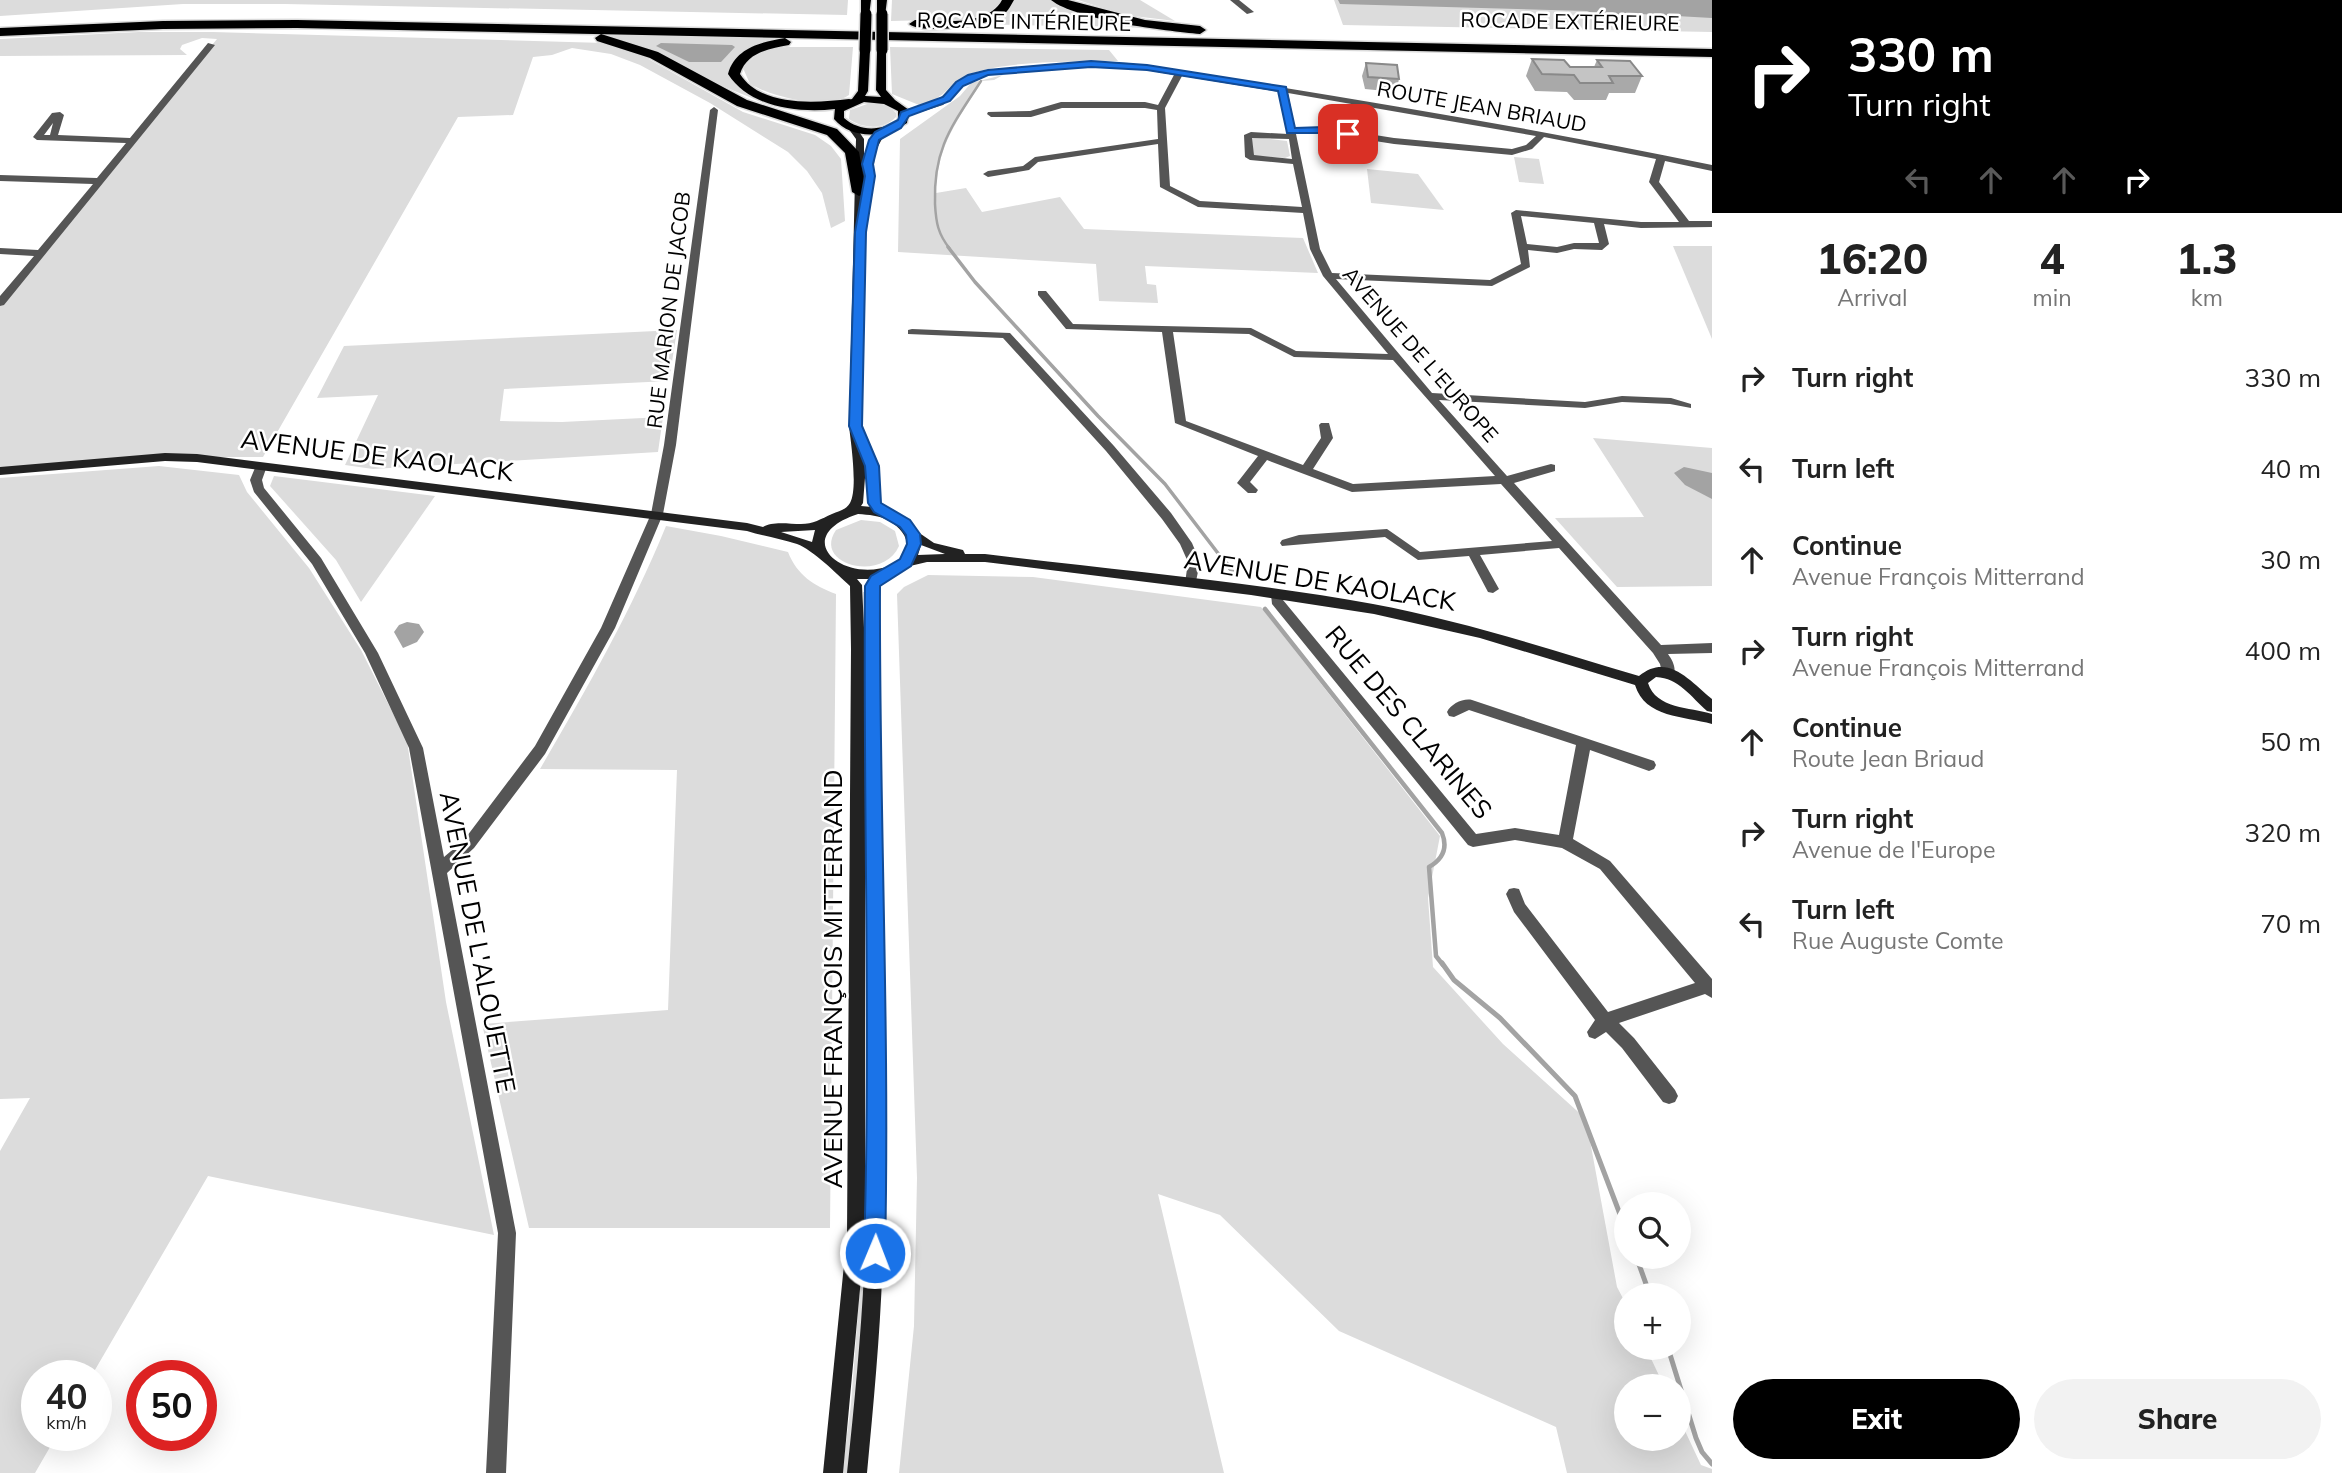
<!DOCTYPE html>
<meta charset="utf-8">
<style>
body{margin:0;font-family:Mulish,sans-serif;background:#f2f2f2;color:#222;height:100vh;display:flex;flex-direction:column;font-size:26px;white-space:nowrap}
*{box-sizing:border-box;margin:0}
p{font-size:23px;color:#767676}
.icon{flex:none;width:38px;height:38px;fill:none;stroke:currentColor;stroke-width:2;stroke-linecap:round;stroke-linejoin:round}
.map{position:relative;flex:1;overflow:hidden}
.details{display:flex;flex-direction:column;background:#fff;width:630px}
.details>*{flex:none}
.guide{background:#000;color:#fff;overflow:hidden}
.tools{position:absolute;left:1614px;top:1192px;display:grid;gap:14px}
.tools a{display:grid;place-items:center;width:77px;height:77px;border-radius:50%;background:#fff;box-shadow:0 7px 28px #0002;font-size:35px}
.speed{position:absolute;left:21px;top:1360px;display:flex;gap:14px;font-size:35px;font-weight:700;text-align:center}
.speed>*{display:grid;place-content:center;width:91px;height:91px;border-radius:50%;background:#fff;box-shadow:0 7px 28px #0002;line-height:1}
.speed small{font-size:18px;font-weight:400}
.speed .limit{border:10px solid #d22;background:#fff;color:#111}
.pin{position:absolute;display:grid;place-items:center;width:60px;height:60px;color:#fff;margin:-30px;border-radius:14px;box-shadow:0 4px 10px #0006}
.me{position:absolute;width:77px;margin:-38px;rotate:1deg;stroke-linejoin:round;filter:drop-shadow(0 0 5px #0008)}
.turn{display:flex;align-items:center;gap:24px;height:147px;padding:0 21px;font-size:32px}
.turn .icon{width:91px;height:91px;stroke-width:2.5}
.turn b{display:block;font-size:49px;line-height:60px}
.lanes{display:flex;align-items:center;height:66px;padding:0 21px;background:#0003;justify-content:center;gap:35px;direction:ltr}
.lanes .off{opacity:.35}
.eta{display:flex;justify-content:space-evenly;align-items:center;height:119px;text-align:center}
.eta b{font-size:42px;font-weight:800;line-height:49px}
.action{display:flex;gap:14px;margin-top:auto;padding:14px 21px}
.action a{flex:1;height:80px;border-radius:42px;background:#000;color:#fff;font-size:28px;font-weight:800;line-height:80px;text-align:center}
.action a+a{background:#f2f2f2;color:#222}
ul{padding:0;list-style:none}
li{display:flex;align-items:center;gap:21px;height:91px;padding:0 21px}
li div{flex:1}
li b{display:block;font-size:26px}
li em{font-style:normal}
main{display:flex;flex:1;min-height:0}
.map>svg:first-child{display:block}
.green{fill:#dcdcdc}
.water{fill:#a3a3a3}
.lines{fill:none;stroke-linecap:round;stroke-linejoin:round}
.stream-far3{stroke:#a3a3a3;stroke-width:2.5}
.stream-far2{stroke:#a3a3a3;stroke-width:3.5}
.stream-far1{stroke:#a3a3a3;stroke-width:4.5}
.stream{stroke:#a3a3a3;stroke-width:5}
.primary-casing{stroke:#dbdbdb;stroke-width:3}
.highway-casing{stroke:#dbdbdb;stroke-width:3}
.street{fill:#555;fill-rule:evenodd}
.secondary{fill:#222;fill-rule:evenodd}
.primary{fill:#000;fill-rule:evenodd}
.highway{fill:#000;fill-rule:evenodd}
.primary-bridge-casing{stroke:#dbdbdb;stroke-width:14;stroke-linecap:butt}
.primary-bridge{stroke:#000;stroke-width:11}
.wall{fill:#a9a9a9}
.building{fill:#c4c4c4;stroke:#898989;stroke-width:2}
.route{fill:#1a73e8;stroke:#114b97;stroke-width:2}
.labels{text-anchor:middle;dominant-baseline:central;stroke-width:5;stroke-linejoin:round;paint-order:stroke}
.far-street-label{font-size:21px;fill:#000;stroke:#fff}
.street-label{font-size:26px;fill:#000;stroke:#fff}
</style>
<main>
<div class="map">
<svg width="1712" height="1473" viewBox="0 0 1712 1473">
<rect width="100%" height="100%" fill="#fff"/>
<!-- green -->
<g class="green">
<polygon points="0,0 848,0 847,15 285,4 183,4 0,16"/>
<polygon points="892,0 1002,0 999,8 973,19 891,21"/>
<polygon points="1012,0 1051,0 1151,28 975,24 1010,9"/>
<polygon points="1078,0 1140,0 1175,21 1125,15"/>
<polygon points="1334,0 1712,0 1712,32 1343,25"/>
<polygon points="139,32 213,32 604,43 643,56 743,112 815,135 831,146 841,159 845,221 831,228 822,193 807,171 788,152 710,103 640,65 611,54 572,48 552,55 533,57 513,115 458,117 263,457 165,457 0,471 0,303 217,39 202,38 182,45 180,49 187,55 0,56 0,39"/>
<path d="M 604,35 L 787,39 L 745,52 L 731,63 C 724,84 748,95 764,102 C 708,84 660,50 604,35 Z"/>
<path d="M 787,47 L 853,47 L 849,95 C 827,111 772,97 750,84 L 743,68 C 755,53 769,49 787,47 Z"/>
<path d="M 890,47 L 1109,50 L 1118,61 C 1076,62 1012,60 973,73 C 947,81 950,98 919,105 L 892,94 Z"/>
<path d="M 1003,75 L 994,80 L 982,81 C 958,120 937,145 936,193 L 966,188 L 982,212 L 1060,197 L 1084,229 L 1303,238 L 1318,273 L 1145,266 L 1147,284 L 1156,285 L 1158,303 L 1099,301 L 1096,264 L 898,252 L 900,139 L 960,96 L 971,83 Z"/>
<path d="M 870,103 L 889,106 L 896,113 L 896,117 C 884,130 863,129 849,119 L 850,110 Z"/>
<polygon points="1254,137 1287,141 1290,156 1285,158 1254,156 1251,138"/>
<polygon points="1514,157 1539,159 1544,184 1519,182"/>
<polygon points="1367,169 1418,174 1444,210 1371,203"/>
<polygon points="1673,246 1712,246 1712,339"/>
<polygon points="677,330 669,381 504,389 500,421 562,422 663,417 658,452 373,469 345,465 378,395 317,398 344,346"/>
<polygon points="1593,438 1712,448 1712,586 1617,587 1555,518 1644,517"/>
<polygon points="159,466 239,475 247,492 309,568 361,650 407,741 446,1002 494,1235 208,1176 92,1375 37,1376 37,1435 57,1435 35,1473 0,1473 0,1151 30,1098 0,1099 0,478"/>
<polygon points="274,476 435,496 361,602 336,560 270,486"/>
<path d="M 861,520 L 880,522 L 895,531 L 899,546 C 883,583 812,565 836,530 Z"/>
<path d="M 666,526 L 721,536 L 788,552 C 797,575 814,586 836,594 L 830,1228 L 529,1228 L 482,1024 L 668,1010 L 677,770 L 540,769 C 586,690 631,612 666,526 Z"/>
<polygon points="928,575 1033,577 1261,607 1440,836 1428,898 1433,967 1503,1044 1586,1119 1617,1287 1626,1304 1626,1348 1646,1348 1664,1386 1626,1386 1626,1438 1678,1438 1678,1416 1701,1465 1712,1469 1712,1473 1567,1473 1556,1427 1339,1331 1220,1215 1158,1194 1224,1473 899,1473 914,1326 917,1178 897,594 904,587"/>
<polygon points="863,592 867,592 870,1112 867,1278 849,1473 842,1473 851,1404 862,1260"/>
</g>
<!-- water -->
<g class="water">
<polygon points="1338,0 1712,0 1712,18 1623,13 1604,18 1587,11 1340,4"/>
<polygon points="661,43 732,45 735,47 721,62 689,62 656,46"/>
<polygon points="1684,467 1712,473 1712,499 1685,485 1674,473"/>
<polygon points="407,622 419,624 424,632 417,642 403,648 394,632 399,625"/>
</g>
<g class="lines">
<!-- stream-far3 -->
<path class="stream-far3" d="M 950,249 C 938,234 936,223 935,204 C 933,148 952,126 981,81"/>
<!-- stream-far2 -->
<polyline class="stream-far2" points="948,247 975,282 1098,416 1165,484 1227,565"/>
<!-- stream-far1 -->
<g class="stream-far1">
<polyline points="1226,563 1235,575"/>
<path d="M 1265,609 L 1442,833 C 1448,848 1443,859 1429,867 L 1436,956 L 1443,965"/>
</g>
<!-- stream -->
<g class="stream">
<polyline points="1442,963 1454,980 1500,1018 1575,1096 1626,1230"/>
<polyline points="1636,1256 1650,1295"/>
<polyline points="1668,1348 1696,1438 1702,1452 1712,1464"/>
</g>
<!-- primary casing -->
<g class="primary-casing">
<g id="primary">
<polygon points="861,0 871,0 869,16 861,14"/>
<polygon points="877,0 887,0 885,16 877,14"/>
<path d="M 865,47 L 870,50 L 868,91 L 865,96 L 881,97 L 876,90 L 877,50 L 886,48 L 886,90 L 895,100 L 909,110 L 907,123 C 885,138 852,140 834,119 L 835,108 L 852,99 L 858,91 L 860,50 ZM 864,102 L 884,104 L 898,111 L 898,120 C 881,131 860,132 844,118 L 844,111 Z"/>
</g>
</g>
<!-- highway casing -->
<g class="highway-casing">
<g id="highway">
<path d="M 1002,0 L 1014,0 C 1010,7 1007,13 1000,17 C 985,26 923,35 909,24 L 915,20 C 941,21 988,27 1002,0 Z"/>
<path d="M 1051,0 L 1068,0 L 1145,20 L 1200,26 L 1206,30 L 1200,34 C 1166,31 1076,20 1051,0 Z"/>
<polygon points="297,20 1712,49 1712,57 297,28 163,29 0,36 0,28 163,21"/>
<polygon points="601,34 658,52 747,100 837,129 859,152 866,192 859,196 852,192 845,153 827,135 737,106 650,58 597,41 595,38"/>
<path d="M 785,38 L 791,42 L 789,45 C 769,49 747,52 740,74 C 761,107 815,103 849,99 L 854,100 L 854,106 C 813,115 752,112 728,74 C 735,48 761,42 785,38 Z"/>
</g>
</g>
<!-- street -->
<g class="street">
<polygon points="1230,0 1239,0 1254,12 1247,14"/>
<path d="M 208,43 L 215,45 L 4,305 L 0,306 L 0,296 L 34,256 L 0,254 L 0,248 L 38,250 L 93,184 L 0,181 L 0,175 L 97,178 L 126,143 L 37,140 L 33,137 L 52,113 L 60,112 L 64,115 L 58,135 L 130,138 ZM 53,123 L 50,135 L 44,135 Z"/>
<path d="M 1091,62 L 1129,63 C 1324,94 1518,125 1712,165 L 1712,171 L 1665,161 L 1659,182 L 1689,221 L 1712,221 L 1712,227 L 1641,228 L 1604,224 L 1609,244 L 1602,250 L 1574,249 L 1557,253 L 1528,250 L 1530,267 L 1492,286 L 1336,279 L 1432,393 L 1585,402 L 1622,396 L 1671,398 L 1691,404 L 1691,408 L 1670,404 L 1622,402 L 1585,408 L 1439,400 L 1507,476 L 1551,464 L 1555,465 L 1555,471 L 1514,483 L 1661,645 L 1712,643 L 1712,653 L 1668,654 C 1673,661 1677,669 1673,677 L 1663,677 L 1660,664 L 1653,653 L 1559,548 L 1480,555 L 1499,589 L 1493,593 L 1488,592 L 1469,556 L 1418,560 L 1385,537 L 1282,546 L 1280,543 L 1282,540 L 1299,535 L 1387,529 L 1420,552 L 1552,541 L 1501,484 L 1352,492 L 1267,460 L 1250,482 L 1258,490 L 1256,493 L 1248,493 L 1237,483 L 1258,456 L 1175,423 L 1162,332 L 1066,329 L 1038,295 L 1038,291 L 1046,291 L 1073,324 L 1251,328 L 1296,351 L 1388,354 L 1323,276 L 1310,249 L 1303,213 L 1198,207 L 1160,187 L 1158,144 L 1038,162 L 1029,170 L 988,177 L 983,174 L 988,171 L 1023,166 L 1035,157 L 1158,139 L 1157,110 L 1145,108 L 1062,108 L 1031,117 L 991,117 L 987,114 L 988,112 L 1030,111 L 1061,102 L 1145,102 L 1158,105 L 1174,75 L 1129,67 L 1091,66 L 989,75 L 963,86 L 943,105 L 905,117 L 901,114 L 937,101 L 957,82 L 985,71 ZM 1182,76 L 1279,92 L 1288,134 L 1251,132 L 1244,135 L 1245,157 L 1250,160 L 1293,164 L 1302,207 L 1200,201 L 1170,186 L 1165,108 ZM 1288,93 L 1536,136 L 1526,145 L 1512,149 L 1394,138 L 1324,127 L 1295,128 ZM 1324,133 L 1394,144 L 1512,155 L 1532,149 L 1544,137 L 1656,159 L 1649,182 L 1679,222 L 1641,222 L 1516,210 L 1511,213 L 1521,264 L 1490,280 L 1332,273 L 1320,249 L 1296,134 ZM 1252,138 L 1289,139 L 1292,159 L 1254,155 ZM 1521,216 L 1594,223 L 1599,243 L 1574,243 L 1557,247 L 1527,244 ZM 1173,332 L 1249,334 L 1294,357 L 1393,360 L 1495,476 L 1353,484 L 1313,469 L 1333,438 L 1329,423 L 1321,423 L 1319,425 L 1321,438 L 1303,465 L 1186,421 Z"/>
<polygon points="714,107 718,110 676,445 663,514 615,628 545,754 474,848 447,873 516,1233 506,1473 486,1473 498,1233 409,748 365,653 312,564 254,492 250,480 257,463 265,463 267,466 262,480 264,488 321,558 378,653 423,748 444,857 464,840 535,746 601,628 651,514 664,445 710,110"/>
<polygon points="912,329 1010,333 1114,446 1171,513 1192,543 1200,562 1195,586 1191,587 1185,583 1188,562 1180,544 1162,519 1106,451 1003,338 908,334 908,330"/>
<path d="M 1277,590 L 1282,591 L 1283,600 L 1476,834 L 1515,828 L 1559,835 L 1576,745 L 1469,710 L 1454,717 L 1449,716 L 1447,712 C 1451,704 1463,698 1472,700 L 1654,761 L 1656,765 L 1654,769 L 1649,771 L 1590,750 L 1573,839 L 1610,861 L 1712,979 L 1712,998 L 1705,994 L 1619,1023 L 1634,1038 L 1675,1090 L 1678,1096 L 1675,1102 L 1669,1104 L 1663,1102 L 1622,1048 L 1606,1032 L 1595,1039 L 1589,1037 L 1587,1032 L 1595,1020 L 1514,912 L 1506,894 L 1509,889 L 1514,888 L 1519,889 L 1525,904 L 1608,1012 L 1695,983 L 1600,869 L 1562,848 L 1515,840 L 1473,847 L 1468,845 L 1272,604 L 1271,594 Z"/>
</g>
<!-- secondary -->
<path class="secondary" d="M 852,125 L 855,126 L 864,139 L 864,159 C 867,144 874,136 886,127 L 893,129 L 883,137 L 875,152 L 871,203 L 864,205 L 861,426 L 862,434 L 866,437 L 878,466 L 881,502 L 891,512 L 909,522 L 915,530 L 934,543 L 963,550 L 965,554 L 985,554 C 1114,570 1245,581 1373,604 C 1464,621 1551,650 1639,676 C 1668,652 1690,681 1712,699 L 1712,712 L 1707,711 C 1691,697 1679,678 1656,677 L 1648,683 C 1656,709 1690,707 1712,714 L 1712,724 C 1684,716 1645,718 1635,685 L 1480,638 L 1374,614 L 1251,595 L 985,562 L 927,562 L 910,566 L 894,574 L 879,588 C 879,809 890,1030 883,1251 C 881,1325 874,1399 867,1473 L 847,1473 C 855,1399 862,1326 865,1252 C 875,1030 864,808 867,586 L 873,579 L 857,579 L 862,585 L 865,649 L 865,1235 L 843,1473 L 823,1473 L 847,1235 L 851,649 L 850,586 C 837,574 813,550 797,544 C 781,539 763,536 747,531 L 197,462 L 165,461 L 0,475 L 0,467 L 165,453 L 197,454 L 747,523 L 763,527 C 772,521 789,524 801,524 C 813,524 821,519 832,514 C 839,511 846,510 850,503 C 858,489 851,443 849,426 L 856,139 L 848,128 ZM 866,465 L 866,466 L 869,503 L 872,507 L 861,506 L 863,503 ZM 858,514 C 869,515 879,515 889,521 C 908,531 917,555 892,565 C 843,585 788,537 858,514 ZM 815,530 L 812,542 L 781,532 ZM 921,545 L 945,554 L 918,555 Z"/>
<!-- primary -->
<use href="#primary" class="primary"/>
<!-- highway -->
<use href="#highway" class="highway"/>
<!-- primary-bridge casing -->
<g class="primary-bridge-casing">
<g id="primary-bridge">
<polyline points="882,14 882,50"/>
<polyline points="865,50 866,14"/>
</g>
</g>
<!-- primary-bridge -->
<use href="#primary-bridge" class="primary-bridge"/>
</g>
<!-- wall -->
<g class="wall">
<polygon points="1532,59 1570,67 1594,67 1597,60 1642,76 1635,93 1609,93 1606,100 1574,100 1567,92 1535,91 1526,76"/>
<polygon points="1366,63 1399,79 1396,92 1365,89 1362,76"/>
</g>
<!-- building -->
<g class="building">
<polygon points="1532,59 1564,60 1570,67 1602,67 1597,60 1630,61 1642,76 1609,76 1613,83 1580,83 1574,75 1542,74"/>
<polygon points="1366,63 1397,65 1399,79 1368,77"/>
</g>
<!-- route -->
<path class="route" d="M 1091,61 L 1147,65 L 1286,87 L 1295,128 L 1324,127 L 1353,134 L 1348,137 L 1324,133 L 1287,133 L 1278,91 L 1147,70 L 1091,67 L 988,75 L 963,86 L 950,101 L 909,116 L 901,128 L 879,140 L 873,164 L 875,176 L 866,232 L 862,426 L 879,466 L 881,503 L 910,520 L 920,534 L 921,544 L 911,566 L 880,586 C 879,808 890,1031 885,1253 L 882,1260 L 875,1263 L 867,1260 L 864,1253 C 871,1031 863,808 865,586 L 871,576 L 900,559 L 907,544 L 906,535 L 900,527 L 874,512 L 868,503 L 865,466 L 849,426 L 855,232 L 865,176 L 862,164 L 869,140 L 875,132 L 898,120 L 901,112 L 943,97 L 956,82 L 968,75 L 988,70 Z"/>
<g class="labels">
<!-- far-street labels -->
<g class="far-street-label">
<text transform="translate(1024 21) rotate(1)">ROCADE INTÉRIEURE</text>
<text transform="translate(1570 21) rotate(1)">ROCADE EXTÉRIEURE</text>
<text transform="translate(1482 106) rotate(10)">ROUTE JEAN BRIAUD</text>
<text transform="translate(668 310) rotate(-83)">RUE MARION DE JACOB</text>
<text transform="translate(1421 354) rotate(49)">AVENUE DE L'EUROPE</text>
</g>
<!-- street labels -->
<g class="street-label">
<text transform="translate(377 455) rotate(7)">AVENUE DE KAOLACK</text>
<text transform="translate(1320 580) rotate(9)">AVENUE DE KAOLACK</text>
<text transform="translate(1409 722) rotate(50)">RUE DES CLARINES</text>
<text transform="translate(478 942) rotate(79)">AVENUE DE L'ALOUETTE</text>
<text transform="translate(832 979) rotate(-90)">AVENUE FRANÇOIS MITTERRAND</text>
</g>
</g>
</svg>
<div class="tools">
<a><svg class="icon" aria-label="search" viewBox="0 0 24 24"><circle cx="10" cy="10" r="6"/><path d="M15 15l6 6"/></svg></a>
<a>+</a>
<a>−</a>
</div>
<div class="speed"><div>40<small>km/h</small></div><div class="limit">50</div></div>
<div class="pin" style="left:1348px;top:134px;background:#d93025"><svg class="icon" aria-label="arrive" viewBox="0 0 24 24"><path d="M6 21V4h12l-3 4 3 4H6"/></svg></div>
<svg class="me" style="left:875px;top:1253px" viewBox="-20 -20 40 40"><circle r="17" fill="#1a73e8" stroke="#fff" stroke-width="3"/><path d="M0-11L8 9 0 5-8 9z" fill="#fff"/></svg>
</div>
<section class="details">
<div class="guide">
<div class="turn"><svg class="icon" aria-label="right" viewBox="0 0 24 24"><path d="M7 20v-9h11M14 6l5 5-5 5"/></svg><div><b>330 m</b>Turn right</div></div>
<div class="lanes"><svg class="icon off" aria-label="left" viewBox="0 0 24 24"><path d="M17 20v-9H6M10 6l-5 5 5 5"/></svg><svg class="icon off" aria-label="ahead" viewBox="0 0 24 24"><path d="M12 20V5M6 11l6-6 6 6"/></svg><svg class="icon off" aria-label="ahead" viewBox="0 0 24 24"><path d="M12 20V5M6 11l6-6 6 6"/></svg><svg class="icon" aria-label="right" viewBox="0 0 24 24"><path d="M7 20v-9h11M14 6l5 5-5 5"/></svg></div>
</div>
<div class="eta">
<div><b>16:20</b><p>Arrival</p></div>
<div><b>4</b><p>min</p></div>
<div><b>1.3</b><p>km</p></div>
</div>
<ul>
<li><svg class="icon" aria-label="right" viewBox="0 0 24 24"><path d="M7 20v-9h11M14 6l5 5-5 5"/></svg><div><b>Turn right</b></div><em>330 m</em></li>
<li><svg class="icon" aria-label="left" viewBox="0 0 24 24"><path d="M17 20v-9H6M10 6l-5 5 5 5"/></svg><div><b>Turn left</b></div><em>40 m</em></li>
<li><svg class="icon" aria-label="ahead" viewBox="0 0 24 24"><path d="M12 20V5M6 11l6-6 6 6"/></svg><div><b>Continue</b><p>Avenue François Mitterrand</p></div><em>30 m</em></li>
<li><svg class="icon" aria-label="right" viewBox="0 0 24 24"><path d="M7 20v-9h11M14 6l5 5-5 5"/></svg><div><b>Turn right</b><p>Avenue François Mitterrand</p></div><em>400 m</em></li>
<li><svg class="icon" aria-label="ahead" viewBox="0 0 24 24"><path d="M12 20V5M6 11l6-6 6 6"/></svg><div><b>Continue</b><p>Route Jean Briaud</p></div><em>50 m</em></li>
<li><svg class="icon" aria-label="right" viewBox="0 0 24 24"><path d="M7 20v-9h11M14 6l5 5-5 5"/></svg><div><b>Turn right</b><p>Avenue de l'Europe</p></div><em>320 m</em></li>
<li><svg class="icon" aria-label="left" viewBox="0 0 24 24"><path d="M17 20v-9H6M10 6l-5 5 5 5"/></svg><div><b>Turn left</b><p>Rue Auguste Comte</p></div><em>70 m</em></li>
</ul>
<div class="action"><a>Exit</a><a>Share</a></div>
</section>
</main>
